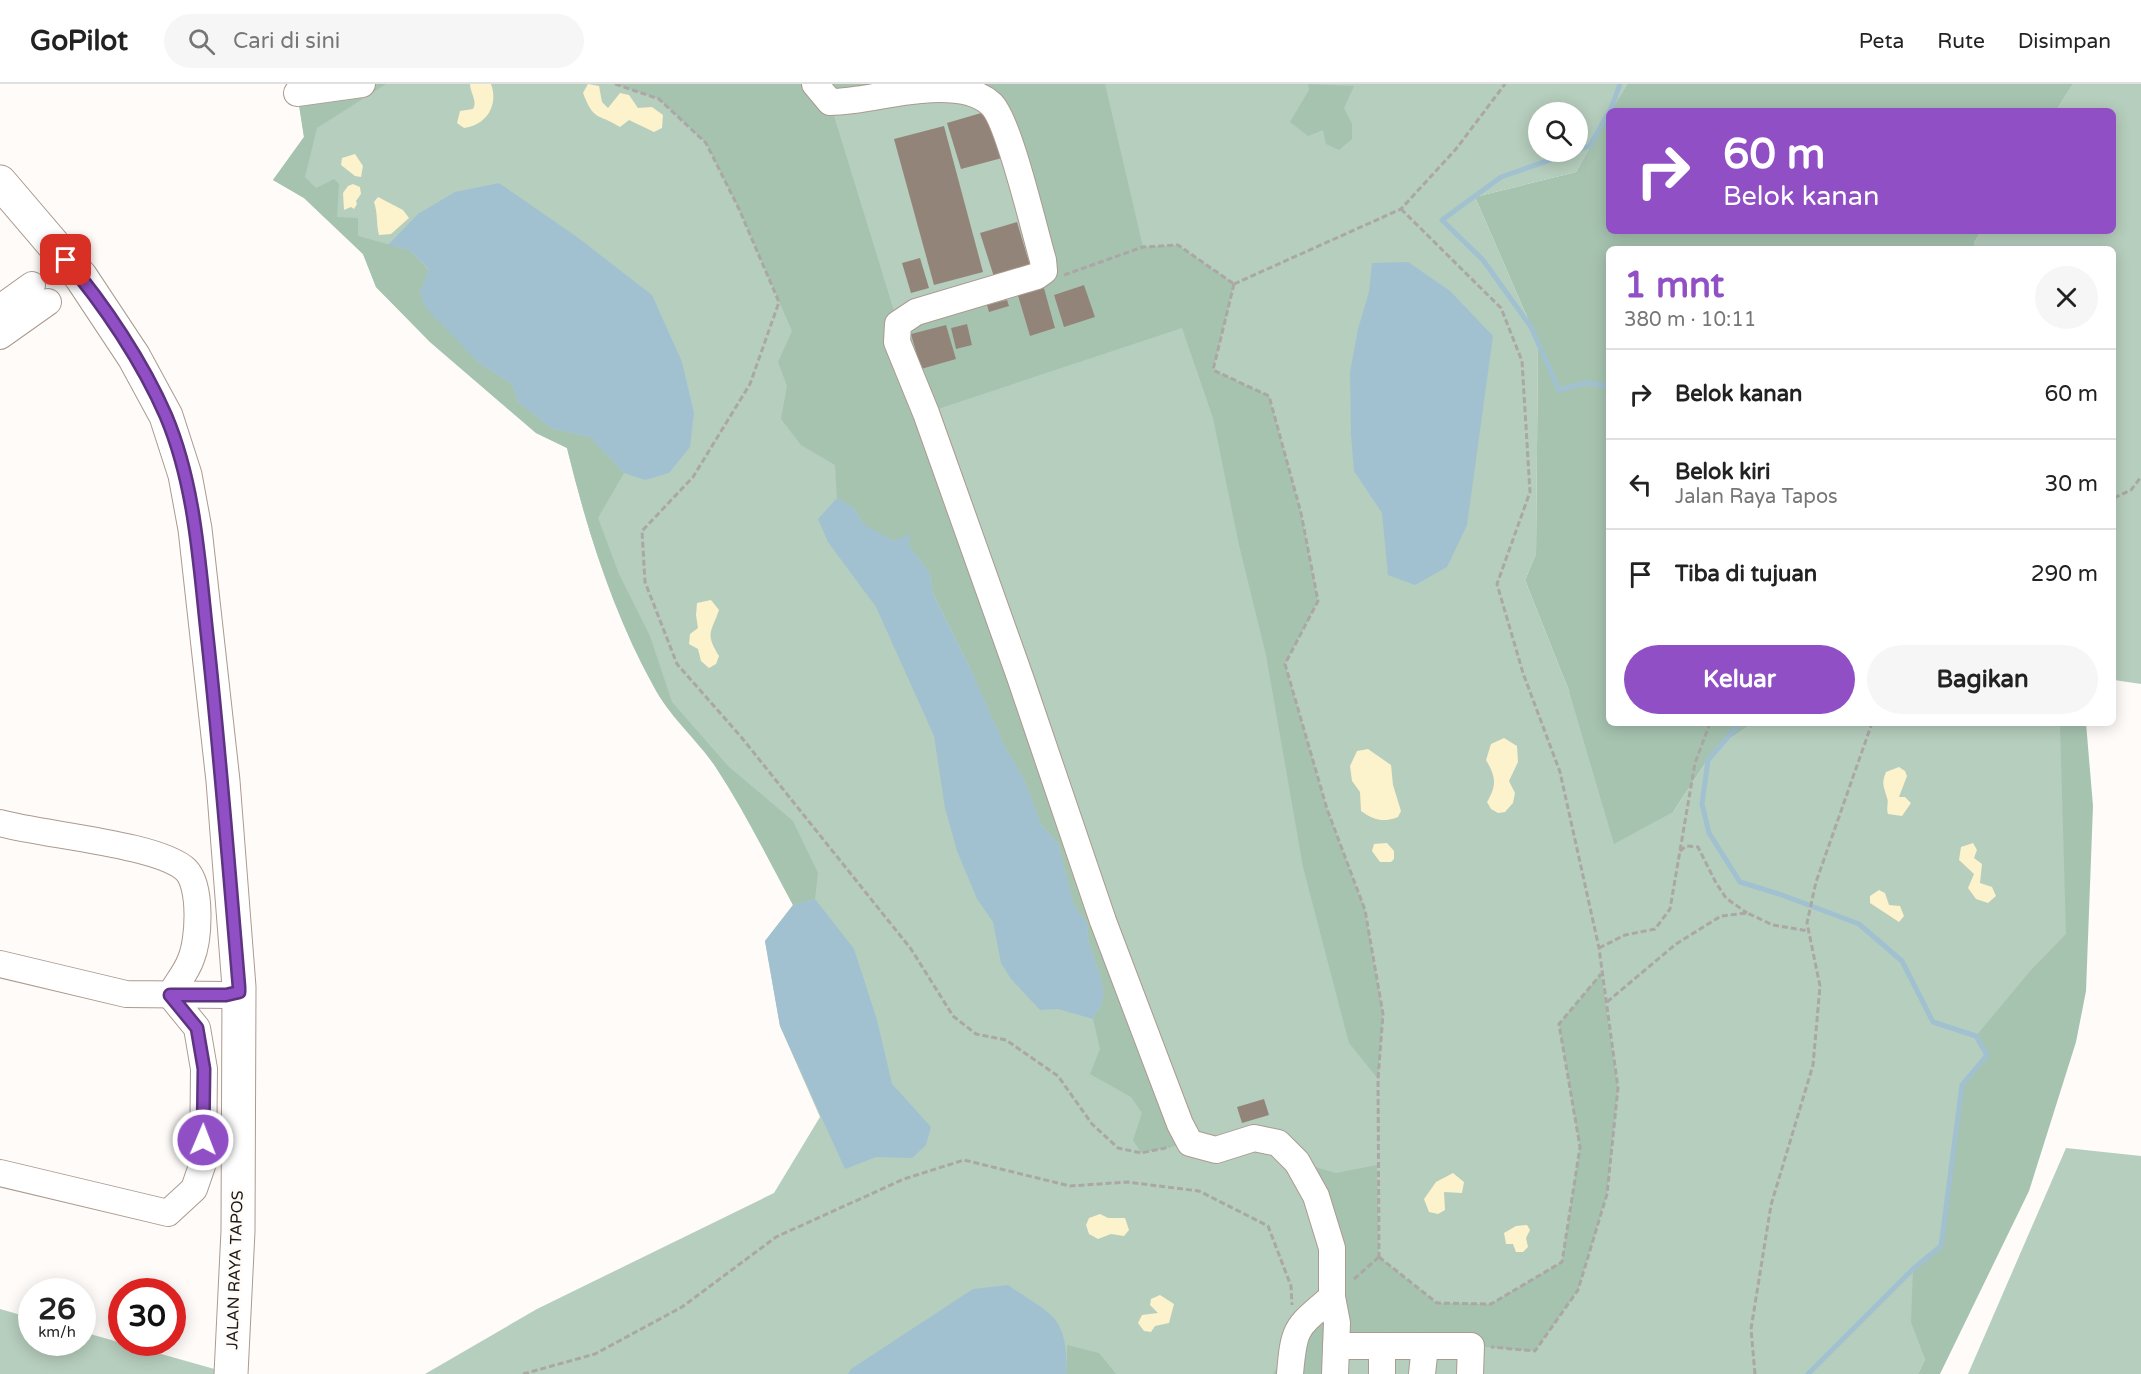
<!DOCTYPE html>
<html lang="id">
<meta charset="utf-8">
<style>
body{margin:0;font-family:"Varela Round",sans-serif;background:#f6f6f6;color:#222;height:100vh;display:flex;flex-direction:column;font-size:22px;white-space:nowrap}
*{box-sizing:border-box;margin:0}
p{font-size:20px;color:#767676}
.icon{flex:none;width:33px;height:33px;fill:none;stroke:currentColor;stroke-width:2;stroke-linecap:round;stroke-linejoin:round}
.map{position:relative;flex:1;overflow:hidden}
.sheet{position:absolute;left:1606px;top:162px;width:510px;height:480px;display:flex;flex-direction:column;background:#fff;border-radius:9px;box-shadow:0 3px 15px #0003}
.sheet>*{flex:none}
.guide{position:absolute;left:1606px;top:24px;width:510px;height:126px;border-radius:9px;box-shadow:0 3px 15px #0003;background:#904fc4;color:#fff;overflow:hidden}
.buttons{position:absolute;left:1528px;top:18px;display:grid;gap:12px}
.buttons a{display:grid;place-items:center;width:60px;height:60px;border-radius:50%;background:#fff;box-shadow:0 3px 15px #0003;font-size:30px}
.speed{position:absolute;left:18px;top:1194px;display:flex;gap:12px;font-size:30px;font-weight:700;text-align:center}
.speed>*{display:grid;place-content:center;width:78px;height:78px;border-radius:50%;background:#fff;box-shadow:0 3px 15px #0003;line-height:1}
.speed small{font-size:15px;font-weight:400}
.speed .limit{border:9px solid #d22;background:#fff;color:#111}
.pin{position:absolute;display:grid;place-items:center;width:51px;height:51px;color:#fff;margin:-26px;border-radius:12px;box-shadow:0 3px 9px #0006}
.me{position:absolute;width:66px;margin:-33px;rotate:1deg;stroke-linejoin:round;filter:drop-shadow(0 0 4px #0008)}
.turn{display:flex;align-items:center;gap:21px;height:126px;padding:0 18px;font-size:27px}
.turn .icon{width:78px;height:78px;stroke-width:2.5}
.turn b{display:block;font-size:42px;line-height:51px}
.round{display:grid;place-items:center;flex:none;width:63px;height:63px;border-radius:32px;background:#f6f6f6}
.summary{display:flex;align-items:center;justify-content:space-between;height:102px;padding:0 18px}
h1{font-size:36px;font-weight:700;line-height:45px;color:#904fc4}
.cta{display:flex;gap:12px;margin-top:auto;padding:12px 18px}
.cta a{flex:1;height:69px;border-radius:36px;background:#904fc4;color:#fff;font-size:24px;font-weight:700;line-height:69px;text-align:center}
.cta a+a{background:#f6f6f6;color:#222}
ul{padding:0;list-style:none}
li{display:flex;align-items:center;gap:18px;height:90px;padding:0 18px;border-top:2px solid #e0e0e0}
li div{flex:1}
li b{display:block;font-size:22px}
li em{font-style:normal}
header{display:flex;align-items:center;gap:36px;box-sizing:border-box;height:84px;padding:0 30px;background:#fff;border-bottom:2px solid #e0e0e0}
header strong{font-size:28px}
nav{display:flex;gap:33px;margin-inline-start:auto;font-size:21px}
.search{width:420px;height:54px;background:#f6f6f6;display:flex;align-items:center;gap:15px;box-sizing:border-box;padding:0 21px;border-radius:33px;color:#767676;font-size:22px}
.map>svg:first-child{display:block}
.green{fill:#b6cebe;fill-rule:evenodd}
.forest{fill:#a6c3b0;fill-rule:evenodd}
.sand{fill:#fcf2cc}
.water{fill:#a1c1d1}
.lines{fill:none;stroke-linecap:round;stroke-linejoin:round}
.stream{stroke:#a1c1d1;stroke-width:5}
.building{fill:#938479}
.minor-casing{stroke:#ab9a90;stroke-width:28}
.major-casing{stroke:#ab9a90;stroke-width:35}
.path{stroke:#aba7a4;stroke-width:3;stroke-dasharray:6 3;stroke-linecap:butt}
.minor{stroke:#fff;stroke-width:26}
.major{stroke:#fff;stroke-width:33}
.route-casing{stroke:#5e337f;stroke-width:15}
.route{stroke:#904fc4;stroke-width:10}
.labels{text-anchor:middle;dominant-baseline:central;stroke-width:5;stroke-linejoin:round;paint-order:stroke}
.street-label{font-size:16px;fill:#1d1713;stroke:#fefbf8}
</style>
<header>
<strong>GoPilot</strong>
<div class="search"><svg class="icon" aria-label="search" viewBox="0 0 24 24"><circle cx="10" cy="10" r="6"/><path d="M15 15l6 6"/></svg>Cari di sini</div>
<nav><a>Peta</a><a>Rute</a><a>Disimpan</a></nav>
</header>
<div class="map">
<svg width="2141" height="1290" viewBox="0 0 2141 1290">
<rect width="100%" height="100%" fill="#fefbf8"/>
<!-- green -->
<g class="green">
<path d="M 296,0 L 1627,0 L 1576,88 L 1475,113 L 1538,258 L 1536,470 L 1525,496 L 1569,607 L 1673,728 L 1714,666 L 1753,639 L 2079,639 L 2068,893 L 1987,971 L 1944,1145 L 1925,1275 L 1918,1290 L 425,1290 L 537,1225 L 774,1109 L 820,1033 L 780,942 L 765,857 L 793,821 C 768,774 744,726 715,682 C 696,655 669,632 654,603 C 613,529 587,446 567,364 L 536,349 L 430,258 L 376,203 L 363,170 L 304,114 L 273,96 L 304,53 ZM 1539,28 L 1578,28 L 1578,68 L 1539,68 Z"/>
<polygon points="2073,0 2141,0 2141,600 2114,596 2114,165 1974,165 1974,159 1981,147 2114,147 2114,27 2056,27"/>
<polygon points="2066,1064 2141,1072 2141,1290 1968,1290"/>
<polygon points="0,1225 31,1234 32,1258 82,1258 83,1248 218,1286 221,1290 0,1290"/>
</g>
<!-- forest -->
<g class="forest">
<path d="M 362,0 L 386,0 L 317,44 L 305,93 L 316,104 L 334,95 L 339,100 L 337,133 L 358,134 L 358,152 L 409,166 L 429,186 L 420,208 L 478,278 L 512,300 L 518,318 L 553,345 L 590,353 L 624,389 L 598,434 L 619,490 L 650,552 L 672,618 L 728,682 L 793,737 L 818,789 L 815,815 L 793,821 C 768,775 744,726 715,682 C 697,655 669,632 654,603 C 613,529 587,446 567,364 L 536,349 L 430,258 L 376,203 L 363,170 L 304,114 L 273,96 L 304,53 L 297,9 Z"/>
<path d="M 615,0 L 1105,0 L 1143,163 L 1178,161 L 1234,200 L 1213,286 L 1269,312 L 1301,429 L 1318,517 L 1285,580 L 1327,725 L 1365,826 L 1383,930 L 1378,995 L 1349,959 L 1303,783 L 1266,571 L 1239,461 L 1213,334 L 1182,244 L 926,329 L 1190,1059 L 1141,1069 L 1133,1056 L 1142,1029 L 1131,1013 L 1090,990 L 1100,965 L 1093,935 C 1095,930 1100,924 1102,919 C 1109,892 1084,867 1088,840 L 1074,821 L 1058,759 L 1042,742 L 1023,693 L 1006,665 L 971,586 L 933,509 L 930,489 L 909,462 L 882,452 L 863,440 L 854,424 L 837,414 L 835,381 L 801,361 L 781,335 L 787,302 L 778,278 L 792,247 L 739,125 L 706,59 L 659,15 ZM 971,9 L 1007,50 L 1037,192 L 898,240 L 830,19 ZM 1042,198 L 1055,244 L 1030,252 L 1016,205 ZM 1084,201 L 1095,233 L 1064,242 L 1054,211 ZM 966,240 L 972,260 L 956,264 L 951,244 Z"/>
<polygon points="1308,0 1354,2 1344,24 1352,40 1352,55 1339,66 1326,60 1323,46 1308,52 1290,38 1309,6"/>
<polygon points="1627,0 2073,0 2056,27 1611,27"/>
<polygon points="1609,30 1610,147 1981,147 1974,159 1974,165 1610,165 1610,639 1753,639 1714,666 1673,728 1614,760 1569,607 1525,496 1536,470 1538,258 1475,113 1576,88"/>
<polygon points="2060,639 2086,639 2093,722 2086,907 2076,958 2029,1107 1940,1290 1918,1290 1925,1275 1911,1238 1913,1185 1941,1162 1962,1001 1987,971 1976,952 2031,886 2066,850"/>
<polygon points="1601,890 1618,1004 1607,1110 1578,1206 1535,1267 1471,1262 1337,1262 1335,1290 1273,1290 1293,1256 1332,1213 1297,1078 1336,1089 1377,1081 1379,1173 1437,1219 1491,1220 1562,1178 1580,1063 1559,940"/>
<polygon points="1067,1261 1099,1269 1116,1290 1067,1290"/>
</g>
<!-- sand -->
<g class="sand">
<path d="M 470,0 L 491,0 C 499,22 486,41 464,44 L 457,39 L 460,27 L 473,25 C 478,17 470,9 470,0 Z"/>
<path d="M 588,0 L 599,2 L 602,18 L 608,24 L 620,9 L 629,11 L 638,24 L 652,23 L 663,31 L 662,44 L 654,48 L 629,36 L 620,43 C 598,29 594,38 583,9 Z"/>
<polygon points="355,70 363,82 361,93 355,92 341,81 342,74"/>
<polygon points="353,100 360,103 361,110 356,117 357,120 354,125 351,123 344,126 343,109 348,102"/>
<path d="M 378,113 L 403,126 L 409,134 L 391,150 L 379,151 C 376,139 378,130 374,118 Z"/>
<path d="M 711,516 L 719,526 C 711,549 705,549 719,572 L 716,580 L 709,584 L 701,577 L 698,565 L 689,560 L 690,550 L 698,544 L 696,531 L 697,519 Z"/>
<path d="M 1504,654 L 1517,662 L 1518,678 L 1509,697 L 1515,709 L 1513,719 L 1505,728 L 1498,729 L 1491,725 L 1487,718 C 1497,701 1496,693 1486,676 L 1491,660 Z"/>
<path d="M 1368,665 L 1391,681 L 1393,701 L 1401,727 L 1398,733 C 1383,739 1374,736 1361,727 L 1360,708 L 1352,697 L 1350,682 L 1357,667 Z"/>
<path d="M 1899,683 L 1905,687 L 1907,692 L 1899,713 L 1905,713 L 1911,719 L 1902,732 L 1888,730 C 1886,724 1889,718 1887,714 C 1884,703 1881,700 1886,688 Z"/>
<polygon points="1387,759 1394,767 1394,775 1391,778 1380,778 1372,767 1374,760"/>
<polygon points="1973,759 1977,766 1974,774 1982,780 1980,799 1992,803 1996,812 1988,819 1976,815 1968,804 1974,790 1959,776 1961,763"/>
<polygon points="1879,806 1885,809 1889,821 1900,822 1904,832 1899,838 1870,819 1870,812"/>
<polygon points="1453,1089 1464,1098 1462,1109 1444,1108 1445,1126 1438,1130 1429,1128 1424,1115 1436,1098"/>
<polygon points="1100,1130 1108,1134 1125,1134 1129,1146 1124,1152 1111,1150 1098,1155 1089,1150 1086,1141 1089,1134"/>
<polygon points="1527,1141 1530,1146 1526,1154 1528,1163 1523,1168 1516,1168 1513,1160 1506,1160 1504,1149 1516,1142"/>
<polygon points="1160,1211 1174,1220 1169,1239 1155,1242 1151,1248 1144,1247 1138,1239 1142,1231 1158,1229 1150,1221 1151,1215"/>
</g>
<!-- water -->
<g class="water">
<polygon points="499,99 577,153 652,211 682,278 694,329 690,363 669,389 645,396 624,389 590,353 553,345 518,318 512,300 478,278 425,223 420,208 429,185 409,166 388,161 418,130 455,108"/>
<polygon points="1408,178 1450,207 1493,252 1467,441 1447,483 1415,501 1388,491 1382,429 1354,387 1351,351 1350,288 1358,245 1369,208 1372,179"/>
<path d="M 837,414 L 854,424 L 863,440 L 894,457 L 910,450 L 909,462 L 930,489 L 933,510 L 971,586 L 1006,665 L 1023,693 L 1042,742 L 1058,759 L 1074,821 L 1088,840 C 1084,867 1109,892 1102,919 C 1100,924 1095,930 1093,935 L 1058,925 L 1040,926 L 1011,895 L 1001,879 L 993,838 L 977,815 L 957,767 L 945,724 L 934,652 L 876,523 L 828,458 L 818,435 Z"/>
<polygon points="815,815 854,865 877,936 892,1000 931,1043 926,1061 912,1074 876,1073 845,1085 780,942 765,857 793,821"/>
<path d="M 1008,1201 C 1053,1232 1067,1230 1067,1290 L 848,1290 L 851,1285 L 973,1205 Z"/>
</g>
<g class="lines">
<!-- stream -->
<g class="stream">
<polyline points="1578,66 1590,62 1612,22 1620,0"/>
<polyline points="1573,68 1501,93 1442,136 1483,176 1531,243 1559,306 1586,299 1610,302"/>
<polyline points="1740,639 1708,676 1702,720 1709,749 1740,798 1782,811 1859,840 1902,877 1933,938 1976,952 1987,971 1962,1001 1941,1162 1913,1185 1808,1290"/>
</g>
</g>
<!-- building -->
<g class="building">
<polygon points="988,27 1002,74 961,85 947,39"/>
<polygon points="944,42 983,188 934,201 894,55"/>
<polygon points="1017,138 1031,185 995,196 980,149"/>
<polygon points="920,174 929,204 911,209 902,179"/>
<polygon points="1042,197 1055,244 1030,252 1016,205"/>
<polygon points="1084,201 1095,233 1064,243 1054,211"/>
<polygon points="1007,216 1009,222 989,228 987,221"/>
<polygon points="967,240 972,261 956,265 951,244"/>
<polygon points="946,241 956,275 921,285 911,250"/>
<polygon points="1264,1015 1269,1031 1242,1039 1237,1023"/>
</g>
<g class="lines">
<!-- minor casing -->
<g class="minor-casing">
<g id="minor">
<path d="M 815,0 L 830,18 C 860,18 891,8 921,6 C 943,4 974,4 991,20 C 1009,36 1034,146 1043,176 L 1044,187 L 1037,192 L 916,228 L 898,240 L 897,258 L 926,329 L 1020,593 L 1103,837 L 1180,1040 L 1190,1059 L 1216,1066 L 1254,1054 L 1278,1059 L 1297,1078 L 1316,1112 L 1332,1164 L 1332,1213 L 1337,1239 L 1335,1290"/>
<polyline points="297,9 362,0"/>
<polyline points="0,224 32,201"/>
<polyline points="0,252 48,218"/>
<path d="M 0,739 C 42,751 159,760 186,786 C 202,802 199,856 191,875 C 187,887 177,899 170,911"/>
<polyline points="0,880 126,910 226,911 239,908"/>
<polyline points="0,1089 168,1129 194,1105 203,1079 204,985 197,944 170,911"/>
<polyline points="1336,1262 1471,1262 1470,1290"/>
<path d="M 1290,1290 C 1294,1242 1296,1244 1332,1213"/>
<polyline points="1382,1290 1382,1262"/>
<polyline points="1422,1290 1425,1262"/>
</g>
</g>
<!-- major casing -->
<g class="major-casing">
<polyline id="major" points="0,98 81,193 134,273 166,332 185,391 195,445 223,697 239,903 238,1147 231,1290"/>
</g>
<!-- path -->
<g class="path">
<polyline points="615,0 659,15 706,59 739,125 779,218 750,300 693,393 642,447 645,498 677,580 742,654 911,865 953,932 976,950 1006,956 1058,992 1092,1040 1118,1064 1141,1069 1170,1063"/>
<polyline points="1401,125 1501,224 1522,277 1530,408 1497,500 1523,589 1560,688 1599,864 1618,1004 1607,1110 1578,1206 1535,1267 1491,1263"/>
<polyline points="1064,191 1143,163 1178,161 1234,200"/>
<polyline points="1234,200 1213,286 1269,312 1301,429 1318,517 1285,580 1327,725 1365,826 1383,930 1378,995 1379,1173"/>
<polyline points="1234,200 1401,125 1456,65 1505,0"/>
<polyline points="2114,414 2131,406 2141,393"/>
<polyline points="1680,767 1686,762 1698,763 1716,799 1726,814 1747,829"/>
<polyline points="1599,864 1625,851 1655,845 1670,825 1695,679 1710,639"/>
<polyline points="1607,918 1676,860 1721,832 1747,829 1773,841 1808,847"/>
<polyline points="1379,1173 1437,1219 1491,1220 1562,1178 1580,1063 1559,940 1601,890"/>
<polyline points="1354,1195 1379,1173"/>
<polyline points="523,1290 595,1270 682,1223 776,1153 904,1095 964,1076 1070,1102 1127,1098 1199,1107 1268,1142 1291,1202 1292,1221"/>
<polyline points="1755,1290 1751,1245 1771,1121 1813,981 1820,902 1807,839 1816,798 1872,639"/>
</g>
<!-- minor -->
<use href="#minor" class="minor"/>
<!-- major -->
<use href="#major" class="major"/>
</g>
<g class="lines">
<!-- route casing -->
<g class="route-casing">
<path id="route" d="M 66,176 C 104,220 143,279 166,332 C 195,401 199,477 207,550 C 220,668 229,785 239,903 L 239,908 L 226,911 L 170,911 L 197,944 L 204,985 L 203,1056"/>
</g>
<!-- route -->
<use href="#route" class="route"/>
</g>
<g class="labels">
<!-- street labels -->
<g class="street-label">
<text transform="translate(235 1186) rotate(-88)">JALAN RAYA TAPOS</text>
</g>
</g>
</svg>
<div class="buttons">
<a><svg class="icon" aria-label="search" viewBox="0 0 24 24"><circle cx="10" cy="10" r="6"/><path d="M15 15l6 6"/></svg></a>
</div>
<div class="speed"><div>26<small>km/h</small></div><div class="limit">30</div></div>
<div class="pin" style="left:66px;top:176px;background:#d93025"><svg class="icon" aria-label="arrive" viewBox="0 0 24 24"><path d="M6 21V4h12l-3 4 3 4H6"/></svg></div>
<svg class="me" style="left:203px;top:1056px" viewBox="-20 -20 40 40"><circle r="17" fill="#904fc4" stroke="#fff" stroke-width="3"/><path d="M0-11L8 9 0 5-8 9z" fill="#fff"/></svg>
<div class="guide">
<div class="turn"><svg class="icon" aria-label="right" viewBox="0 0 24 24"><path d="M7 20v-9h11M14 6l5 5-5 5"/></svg><div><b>60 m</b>Belok kanan</div></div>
</div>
<section class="sheet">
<div class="summary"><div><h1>1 mnt</h1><p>380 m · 10:11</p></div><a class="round"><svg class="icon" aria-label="close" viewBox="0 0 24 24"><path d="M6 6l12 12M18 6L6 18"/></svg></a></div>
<ul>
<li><svg class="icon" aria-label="right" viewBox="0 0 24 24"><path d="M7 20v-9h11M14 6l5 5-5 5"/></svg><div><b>Belok kanan</b></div><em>60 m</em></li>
<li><svg class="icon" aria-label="left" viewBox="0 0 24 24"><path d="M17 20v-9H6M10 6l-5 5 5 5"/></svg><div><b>Belok kiri</b><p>Jalan Raya Tapos</p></div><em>30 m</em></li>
<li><svg class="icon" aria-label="arrive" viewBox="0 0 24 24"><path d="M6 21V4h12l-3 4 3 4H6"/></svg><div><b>Tiba di tujuan</b></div><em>290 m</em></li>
</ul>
<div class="cta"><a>Keluar</a><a>Bagikan</a></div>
</section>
</div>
